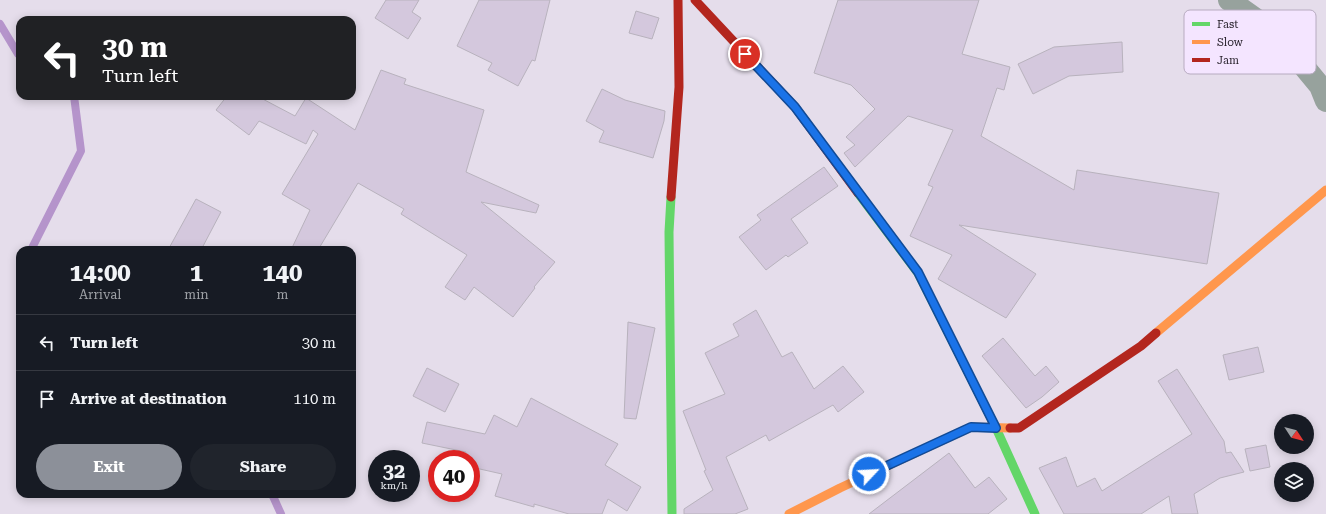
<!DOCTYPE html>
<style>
body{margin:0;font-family:"Roboto Serif",serif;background:#20242c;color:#f1f3f6;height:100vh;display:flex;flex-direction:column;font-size:15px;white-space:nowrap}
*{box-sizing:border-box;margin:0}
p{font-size:13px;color:#9ea1a6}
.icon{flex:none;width:22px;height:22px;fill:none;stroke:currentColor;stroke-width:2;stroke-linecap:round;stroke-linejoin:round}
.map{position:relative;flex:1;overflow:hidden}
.panel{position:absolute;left:16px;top:246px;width:340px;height:252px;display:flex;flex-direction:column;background:#171b24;border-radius:12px;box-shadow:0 2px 10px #0003}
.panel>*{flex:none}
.banner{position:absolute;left:16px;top:16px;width:340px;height:84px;border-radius:12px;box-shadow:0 2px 10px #0003;background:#202124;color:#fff;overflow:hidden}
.needle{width:26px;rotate:126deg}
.controls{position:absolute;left:1274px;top:414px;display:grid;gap:8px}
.controls a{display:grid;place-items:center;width:40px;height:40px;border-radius:50%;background:#171b24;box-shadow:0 2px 10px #0003;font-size:20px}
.speed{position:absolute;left:368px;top:450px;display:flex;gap:8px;font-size:20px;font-weight:700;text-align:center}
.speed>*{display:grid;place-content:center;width:52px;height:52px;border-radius:50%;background:#171b24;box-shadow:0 2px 10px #0003;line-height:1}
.speed small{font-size:10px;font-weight:400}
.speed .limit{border:6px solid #d22;background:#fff;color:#111}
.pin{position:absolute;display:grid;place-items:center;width:34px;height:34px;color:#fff;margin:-17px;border:2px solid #fff;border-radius:50%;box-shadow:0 1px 4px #0007}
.me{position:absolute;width:44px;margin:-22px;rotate:65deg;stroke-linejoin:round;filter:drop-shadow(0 0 3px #0008)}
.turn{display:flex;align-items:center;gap:14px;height:84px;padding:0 20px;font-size:18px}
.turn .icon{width:52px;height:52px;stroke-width:2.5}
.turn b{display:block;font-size:28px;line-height:34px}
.eta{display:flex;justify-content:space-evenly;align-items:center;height:68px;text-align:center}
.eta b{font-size:24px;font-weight:700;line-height:28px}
.primary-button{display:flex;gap:8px;margin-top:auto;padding:8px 20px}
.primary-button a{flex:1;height:46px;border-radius:24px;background:#8c9099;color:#fff;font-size:16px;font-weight:700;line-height:46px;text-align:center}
.primary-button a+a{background:#20242c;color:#f1f3f6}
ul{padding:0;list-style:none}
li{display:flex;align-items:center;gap:12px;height:56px;padding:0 20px;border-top:1px solid #363941}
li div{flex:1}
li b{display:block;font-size:15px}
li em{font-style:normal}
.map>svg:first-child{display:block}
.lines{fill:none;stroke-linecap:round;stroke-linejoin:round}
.stream{stroke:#b594cb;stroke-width:8}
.building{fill:#d4c8dd;stroke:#b8b2bd}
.street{stroke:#97a29d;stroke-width:22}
.fast{stroke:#63d668;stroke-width:9}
.slow{stroke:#ff974d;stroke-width:9}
.jam{stroke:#b3261e;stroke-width:9}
.route-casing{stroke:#114b97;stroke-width:10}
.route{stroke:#1a73e8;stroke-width:7}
.key{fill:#f4e5ff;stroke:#b7abc0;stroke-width:1}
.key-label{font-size:11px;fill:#29232d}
</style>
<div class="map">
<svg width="1326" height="514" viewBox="0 0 1326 514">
<rect width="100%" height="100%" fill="#e5ddeb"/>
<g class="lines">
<!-- stream -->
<g class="stream">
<polyline points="0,24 18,54 20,55"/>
<polyline points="31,250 81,151 74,96"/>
<polyline points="272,494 281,514"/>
</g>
</g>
<!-- building -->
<g class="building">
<polygon points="386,0 419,0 412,12 421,18 408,39 375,18"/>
<polygon points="479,0 550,0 535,61 532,60 518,86 488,70 492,63 457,46"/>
<polygon points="838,0 979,0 962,54 1010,67 1004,90 997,88 981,136 1074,190 1077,170 1219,193 1207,264 959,225 1036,274 1006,318 938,279 952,255 910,236 933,187 928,185 953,130 908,116 855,167 844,153 855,145 846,137 875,109 851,85 814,73"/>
<polygon points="636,11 659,18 652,39 629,33"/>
<polygon points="1122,42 1123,72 1069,76 1033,94 1018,64 1054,47"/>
<polygon points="381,70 406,79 404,84 484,110 466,172 539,205 536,213 481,202 555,262 534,287 535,288 513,317 474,287 465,300 445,287 467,255 401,214 404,209 358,183 318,250 291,250 310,210 282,194 318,134 313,130 306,144 259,121 249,135 216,110 227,96 257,96 295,116 306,98 355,130"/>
<polygon points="602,89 625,100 665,111 664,121 653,158 599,142 604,131 586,121"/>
<polygon points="824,167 838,186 791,219 808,243 788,257 786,255 766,270 739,237 761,220 757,215"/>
<polygon points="196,199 221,212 201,250 168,250"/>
<polygon points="756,310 782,357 792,352 814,389 843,366 864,392 838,412 833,405 769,441 766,435 726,457 748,509 735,514 684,514 684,509 713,490 704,471 706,470 683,411 725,394 705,353 739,336 733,324"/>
<polygon points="628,322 655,328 636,419 624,418"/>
<polygon points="1003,338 1035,376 1046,366 1059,382 1042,397 1026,408 982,356"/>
<polygon points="1258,347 1264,372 1229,380 1223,355"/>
<polygon points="427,368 459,384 445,412 413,396"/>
<polygon points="1177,369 1224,441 1226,453 1231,452 1244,472 1220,478 1194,494 1198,514 1172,514 1169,496 1141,514 1064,514 1039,468 1066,457 1077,487 1095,478 1102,491 1192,434 1158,381"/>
<polygon points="531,398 618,444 605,465 641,487 627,511 608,499 602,514 569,514 534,504 534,507 495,496 502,474 471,467 471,459 464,459 466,452 422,443 427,422 485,434 494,415 517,427"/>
<polygon points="1266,445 1270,467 1250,471 1245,449"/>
<polygon points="949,453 975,488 989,477 1007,499 988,514 869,514"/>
</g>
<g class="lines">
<!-- street -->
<polyline class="street" points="1229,0 1277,34 1320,86 1326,101"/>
<!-- fast -->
<g class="fast">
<polyline points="858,193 918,273 996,428 1035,514"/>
<polyline points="671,197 669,232 672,514"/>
</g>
<!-- slow -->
<g class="slow">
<polyline points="1156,333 1326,190"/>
<polyline points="789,514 840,488 971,427 1010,428"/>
</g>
<!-- jam -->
<g class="jam">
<polyline points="695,0 795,107 858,193"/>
<polyline points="671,197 679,87 678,0"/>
<polyline points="1010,428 1019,428 1141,346 1156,333"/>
</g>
</g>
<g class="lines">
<!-- route casing -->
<g class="route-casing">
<polyline id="route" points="745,54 795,107 918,272 996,428 971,427 869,474"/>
</g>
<!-- route -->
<use href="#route" class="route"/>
</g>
<!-- legend -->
<rect x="1184" y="10" width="132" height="64" rx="6" class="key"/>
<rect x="1192" y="22" width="18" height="4" fill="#63d668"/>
<rect x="1192" y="40" width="18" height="4" fill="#ff974d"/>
<rect x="1192" y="58" width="18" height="4" fill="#b3261e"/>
<g class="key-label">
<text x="1217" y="28">Fast</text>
<text x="1217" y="46">Slow</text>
<text x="1217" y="64">Jam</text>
</g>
</svg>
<div class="controls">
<a><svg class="needle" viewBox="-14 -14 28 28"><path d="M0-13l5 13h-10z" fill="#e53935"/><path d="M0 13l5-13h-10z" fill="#9ea1a6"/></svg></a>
<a><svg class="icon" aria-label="layers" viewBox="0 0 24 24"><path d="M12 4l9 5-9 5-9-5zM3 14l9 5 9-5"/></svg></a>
</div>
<div class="speed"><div>32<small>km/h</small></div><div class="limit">40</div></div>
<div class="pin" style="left:745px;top:54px;background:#d93025"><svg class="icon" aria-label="arrive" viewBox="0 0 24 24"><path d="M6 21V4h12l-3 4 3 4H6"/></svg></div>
<svg class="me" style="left:869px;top:474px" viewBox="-20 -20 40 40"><circle r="17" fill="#1a73e8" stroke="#fff" stroke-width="3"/><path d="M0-11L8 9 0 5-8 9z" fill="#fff"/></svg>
<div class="banner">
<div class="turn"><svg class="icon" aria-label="left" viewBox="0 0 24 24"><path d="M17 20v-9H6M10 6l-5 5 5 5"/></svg><div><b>30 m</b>Turn left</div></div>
</div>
<section class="panel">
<div class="eta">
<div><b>14:00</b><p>Arrival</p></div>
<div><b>1</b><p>min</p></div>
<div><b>140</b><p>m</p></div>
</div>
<ul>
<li><svg class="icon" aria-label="left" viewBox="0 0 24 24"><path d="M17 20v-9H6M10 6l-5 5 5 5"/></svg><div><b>Turn left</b></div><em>30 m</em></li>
<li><svg class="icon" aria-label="arrive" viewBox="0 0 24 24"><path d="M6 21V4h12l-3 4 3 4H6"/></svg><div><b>Arrive at destination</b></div><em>110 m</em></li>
</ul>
<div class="primary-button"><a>Exit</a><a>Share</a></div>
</section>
</div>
